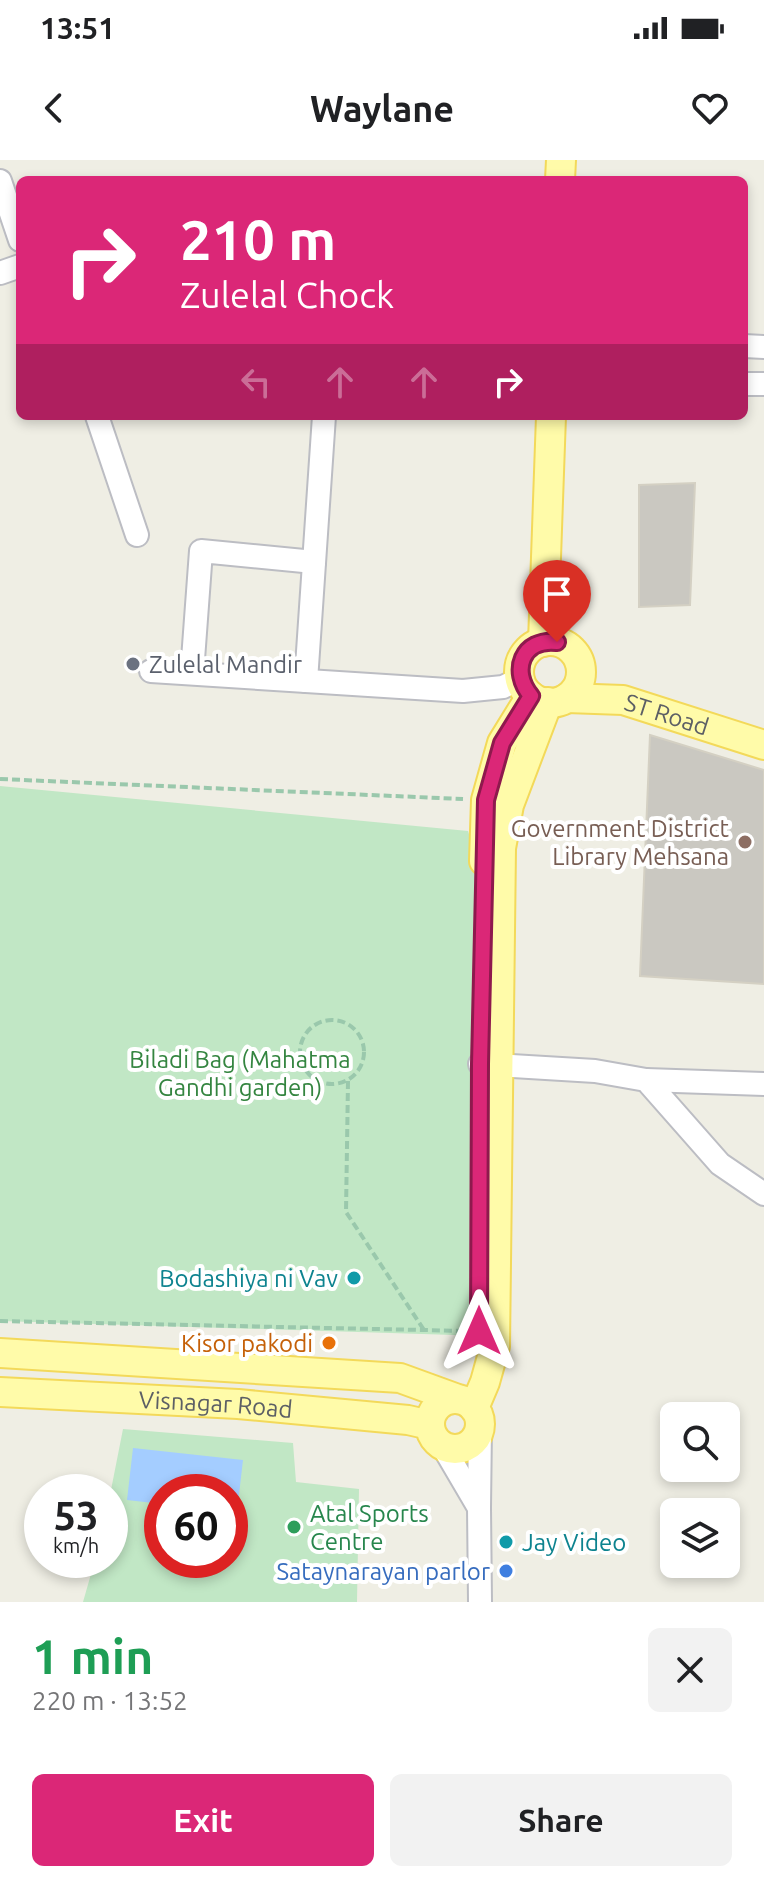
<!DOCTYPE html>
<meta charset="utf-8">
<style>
body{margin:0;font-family:Ubuntu,sans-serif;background:#f2f2f2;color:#202124;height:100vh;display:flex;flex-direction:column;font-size:30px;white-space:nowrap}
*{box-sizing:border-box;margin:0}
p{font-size:26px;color:#757577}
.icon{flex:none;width:44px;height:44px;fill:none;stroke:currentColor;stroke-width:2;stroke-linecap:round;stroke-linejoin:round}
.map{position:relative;height:1442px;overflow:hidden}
.panel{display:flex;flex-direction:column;background:#fff;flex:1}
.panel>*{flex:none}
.hud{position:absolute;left:16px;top:16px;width:732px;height:244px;border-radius:12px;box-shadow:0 4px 12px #0003;background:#db2777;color:#fff;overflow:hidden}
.controls{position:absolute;left:660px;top:1242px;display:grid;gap:16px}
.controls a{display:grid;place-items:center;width:80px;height:80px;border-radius:12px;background:#fff;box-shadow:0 4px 12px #0003;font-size:40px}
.speed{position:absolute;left:24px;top:1314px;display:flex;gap:16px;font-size:40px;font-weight:700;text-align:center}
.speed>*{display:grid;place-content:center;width:104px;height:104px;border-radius:50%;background:#fff;box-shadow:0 4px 12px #0003;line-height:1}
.speed small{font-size:20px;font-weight:400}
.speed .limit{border:12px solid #d22;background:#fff;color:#111}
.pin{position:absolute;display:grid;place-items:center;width:68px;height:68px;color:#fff;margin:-82px -34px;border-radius:50% 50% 50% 0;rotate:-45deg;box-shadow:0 0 8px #0007}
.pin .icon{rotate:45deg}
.me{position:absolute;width:88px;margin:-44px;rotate:0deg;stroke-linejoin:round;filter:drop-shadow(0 0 6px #0008)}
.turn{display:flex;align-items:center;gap:28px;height:168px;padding:0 32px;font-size:36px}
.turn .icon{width:104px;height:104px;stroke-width:2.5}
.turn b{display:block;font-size:56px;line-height:68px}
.lanes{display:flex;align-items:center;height:76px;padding:0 32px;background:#0003;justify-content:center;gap:40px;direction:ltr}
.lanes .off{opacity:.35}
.round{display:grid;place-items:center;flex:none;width:84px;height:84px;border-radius:12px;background:#f2f2f2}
.summary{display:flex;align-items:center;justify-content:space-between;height:136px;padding:0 32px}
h1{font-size:48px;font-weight:600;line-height:60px;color:#1e9e55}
.action{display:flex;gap:16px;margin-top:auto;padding:16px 32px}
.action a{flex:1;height:92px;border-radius:12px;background:#db2777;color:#fff;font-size:32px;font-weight:600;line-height:92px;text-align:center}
.action a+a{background:#f2f2f2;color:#202124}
.status{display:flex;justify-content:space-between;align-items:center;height:56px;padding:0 40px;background:#fff;direction:ltr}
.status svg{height:22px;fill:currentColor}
header{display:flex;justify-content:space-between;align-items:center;height:104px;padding:0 32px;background:#fff;font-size:36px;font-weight:600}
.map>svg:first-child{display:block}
.green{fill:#c1e7c5;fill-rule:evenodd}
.water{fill:#a4cdff}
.building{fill:#cac8c1;stroke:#d4d0c3;stroke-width:2}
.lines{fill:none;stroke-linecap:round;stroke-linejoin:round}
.minor-casing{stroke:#bcbdc3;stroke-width:26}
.major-casing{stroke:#f3d95a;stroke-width:32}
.path{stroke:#9ac8ac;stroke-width:4;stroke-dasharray:8 4;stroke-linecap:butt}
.minor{stroke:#fff;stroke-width:22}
.major{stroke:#fffba9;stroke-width:28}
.route-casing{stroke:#8e194d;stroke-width:20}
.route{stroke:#db2777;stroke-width:14}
.worship-dot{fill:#6b7280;stroke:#fff;stroke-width:3}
.education-dot{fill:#8d6e63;stroke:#fff;stroke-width:3}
.culture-dot{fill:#0f9aa8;stroke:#fff;stroke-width:3}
.food-dot{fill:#e8710a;stroke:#fff;stroke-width:3}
.leisure-dot{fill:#2e9e5b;stroke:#fff;stroke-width:3}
.shop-dot{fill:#3f7fe0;stroke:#fff;stroke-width:3}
.labels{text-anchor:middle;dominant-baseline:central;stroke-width:8;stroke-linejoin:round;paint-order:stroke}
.worship-label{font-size:24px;fill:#5b616d;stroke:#fff;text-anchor:start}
.street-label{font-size:24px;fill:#5c5f65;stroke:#fff}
.education-label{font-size:24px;fill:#785e54;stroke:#fff;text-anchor:end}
.park-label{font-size:24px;fill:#348540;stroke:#fff}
.culture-label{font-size:24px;fill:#0d838f;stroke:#fff;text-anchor:end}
.food-label{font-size:24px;fill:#c56008;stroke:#fff;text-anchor:end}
.leisure-label{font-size:24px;fill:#27864d;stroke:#fff;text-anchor:start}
.shop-label{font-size:24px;fill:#366cbe;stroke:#fff;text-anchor:end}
</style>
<div class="status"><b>13:51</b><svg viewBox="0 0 49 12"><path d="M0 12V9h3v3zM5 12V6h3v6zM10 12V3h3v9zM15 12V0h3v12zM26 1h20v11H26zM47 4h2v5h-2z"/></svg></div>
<header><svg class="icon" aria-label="back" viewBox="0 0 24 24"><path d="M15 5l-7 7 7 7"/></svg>Waylane<svg class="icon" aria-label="heart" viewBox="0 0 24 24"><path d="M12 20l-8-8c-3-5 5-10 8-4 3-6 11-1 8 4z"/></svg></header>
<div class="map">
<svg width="764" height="1442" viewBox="0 0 764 1442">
<rect width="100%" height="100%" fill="#efeee4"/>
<!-- green -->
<g class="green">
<polygon points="0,626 468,671 483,719 480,904 486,1176 0,1161"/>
<path d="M 123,1269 L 293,1283 L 296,1322 L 359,1329 L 357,1442 L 83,1442 L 95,1400 L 110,1400 L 110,1335 ZM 162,1332 L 230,1332 L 230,1400 L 162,1400 Z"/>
</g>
<!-- water -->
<polygon class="water" points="133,1288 243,1300 237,1352 230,1351 230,1332 162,1332 162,1344 127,1340"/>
<!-- building -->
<g class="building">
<polygon points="695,323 690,445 639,447 639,325"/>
<polygon points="650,575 764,610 764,824 640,816"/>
</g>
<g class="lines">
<!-- minor casing -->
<g class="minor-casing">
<g id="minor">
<polyline points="0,21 20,80"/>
<polyline points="0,113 20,106"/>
<polyline points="744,186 764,187"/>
<polyline points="744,224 764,224"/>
<polyline points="97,256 137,375"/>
<polyline points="151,511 463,531 503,527 520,519"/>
<polyline points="192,513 201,391 314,402"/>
<polyline points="306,521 324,256"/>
<polyline points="480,904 595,911 646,920 720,1004 764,1034"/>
<polyline points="646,920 764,924"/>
<polyline points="442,1285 479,1348 480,1442"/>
<polyline points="479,1347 480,1268"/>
</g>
</g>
<!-- major casing -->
<g class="major-casing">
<g id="major">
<polyline points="560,20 561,0"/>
<circle cx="550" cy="512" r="31"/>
<polyline points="543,482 551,256"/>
<path id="s1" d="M 567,538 L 623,540 L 764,585"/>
<polyline points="484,701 486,640 502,583 531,536"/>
<polyline points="0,1193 400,1218 455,1238"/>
<path id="s2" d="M 0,1232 L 238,1244 L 408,1260 L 430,1265"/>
<circle cx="455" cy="1264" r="25"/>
<polyline points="474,1248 485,1222 495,1186 501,688 509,645 548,542"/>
</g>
</g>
<!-- path -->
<g class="path">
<polyline points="0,619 463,639"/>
<circle cx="332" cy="892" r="32"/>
<polyline points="348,921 346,1052 424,1170"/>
<polyline points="0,1161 469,1171"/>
</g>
<!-- minor -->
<use href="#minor" class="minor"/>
<!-- major -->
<use href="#major" class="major"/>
</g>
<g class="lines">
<!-- route casing -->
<g class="route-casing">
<path id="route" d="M 479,1171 L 480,904 L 486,640 L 502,583 L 531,536 C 510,511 522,478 557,482"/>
</g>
<!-- route -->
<use href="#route" class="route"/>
</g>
<!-- markers -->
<circle class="worship-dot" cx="133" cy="504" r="8"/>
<circle class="education-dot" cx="745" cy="682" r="8"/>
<g class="culture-dot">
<circle cx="354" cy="1118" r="8"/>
<circle cx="506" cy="1382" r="8"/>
</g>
<circle class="food-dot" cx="329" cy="1183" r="8"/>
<circle class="leisure-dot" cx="294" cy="1367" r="8"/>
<circle class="shop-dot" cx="506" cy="1411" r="8"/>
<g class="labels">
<!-- worship labels -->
<g class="worship-label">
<text x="149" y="504">Zulelal Mandir</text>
</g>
<!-- street labels -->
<g class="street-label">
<text stroke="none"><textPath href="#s1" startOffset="102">ST Road</textPath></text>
<text stroke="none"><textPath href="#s2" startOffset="216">Visnagar Road</textPath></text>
</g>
<!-- education labels -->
<g class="education-label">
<text x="729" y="668">Government District<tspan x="729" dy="28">Library Mehsana</tspan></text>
</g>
<!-- park labels -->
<g class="park-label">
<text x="240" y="899">Biladi Bag (Mahatma<tspan x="240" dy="28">Gandhi garden)</tspan></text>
</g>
<!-- culture labels -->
<g class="culture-label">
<text x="338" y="1118">Bodashiya ni Vav</text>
<text x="522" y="1382" text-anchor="start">Jay Video</text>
</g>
<!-- food labels -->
<g class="food-label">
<text x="313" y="1183">Kisor pakodi</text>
</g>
<!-- leisure labels -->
<g class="leisure-label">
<text x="310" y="1353">Atal Sports<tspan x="310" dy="28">Centre</tspan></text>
</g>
<!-- shop labels -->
<g class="shop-label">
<text x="490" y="1411">Sataynarayan parlor</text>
</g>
</g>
</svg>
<div class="controls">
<a><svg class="icon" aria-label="search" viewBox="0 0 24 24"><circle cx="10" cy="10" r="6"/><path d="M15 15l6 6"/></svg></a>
<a><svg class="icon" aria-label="layers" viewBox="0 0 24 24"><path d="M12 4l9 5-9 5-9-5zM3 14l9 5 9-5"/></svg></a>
</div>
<div class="speed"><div>53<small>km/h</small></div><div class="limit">60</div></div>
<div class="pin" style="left:557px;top:482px;background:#d93025"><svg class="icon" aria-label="arrive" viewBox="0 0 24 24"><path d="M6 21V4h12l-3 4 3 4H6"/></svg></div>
<svg class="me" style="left:479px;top:1171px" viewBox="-20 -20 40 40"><path d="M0-17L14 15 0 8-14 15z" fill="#db2777" stroke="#fff" stroke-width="4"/></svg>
<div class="hud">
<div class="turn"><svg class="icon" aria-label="right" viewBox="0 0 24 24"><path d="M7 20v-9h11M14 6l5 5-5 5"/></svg><div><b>210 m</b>Zulelal Chock</div></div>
<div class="lanes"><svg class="icon off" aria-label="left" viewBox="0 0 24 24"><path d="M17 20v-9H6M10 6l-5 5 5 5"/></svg><svg class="icon off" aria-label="ahead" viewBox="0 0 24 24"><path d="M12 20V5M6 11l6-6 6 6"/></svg><svg class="icon off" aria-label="ahead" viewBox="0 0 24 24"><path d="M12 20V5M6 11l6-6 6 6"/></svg><svg class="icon" aria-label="right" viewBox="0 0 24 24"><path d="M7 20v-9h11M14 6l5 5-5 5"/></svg></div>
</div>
</div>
<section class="panel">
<div class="summary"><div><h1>1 min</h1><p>220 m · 13:52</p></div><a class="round"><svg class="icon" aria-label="close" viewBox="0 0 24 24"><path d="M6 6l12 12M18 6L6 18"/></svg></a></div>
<div class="action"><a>Exit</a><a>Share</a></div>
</section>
